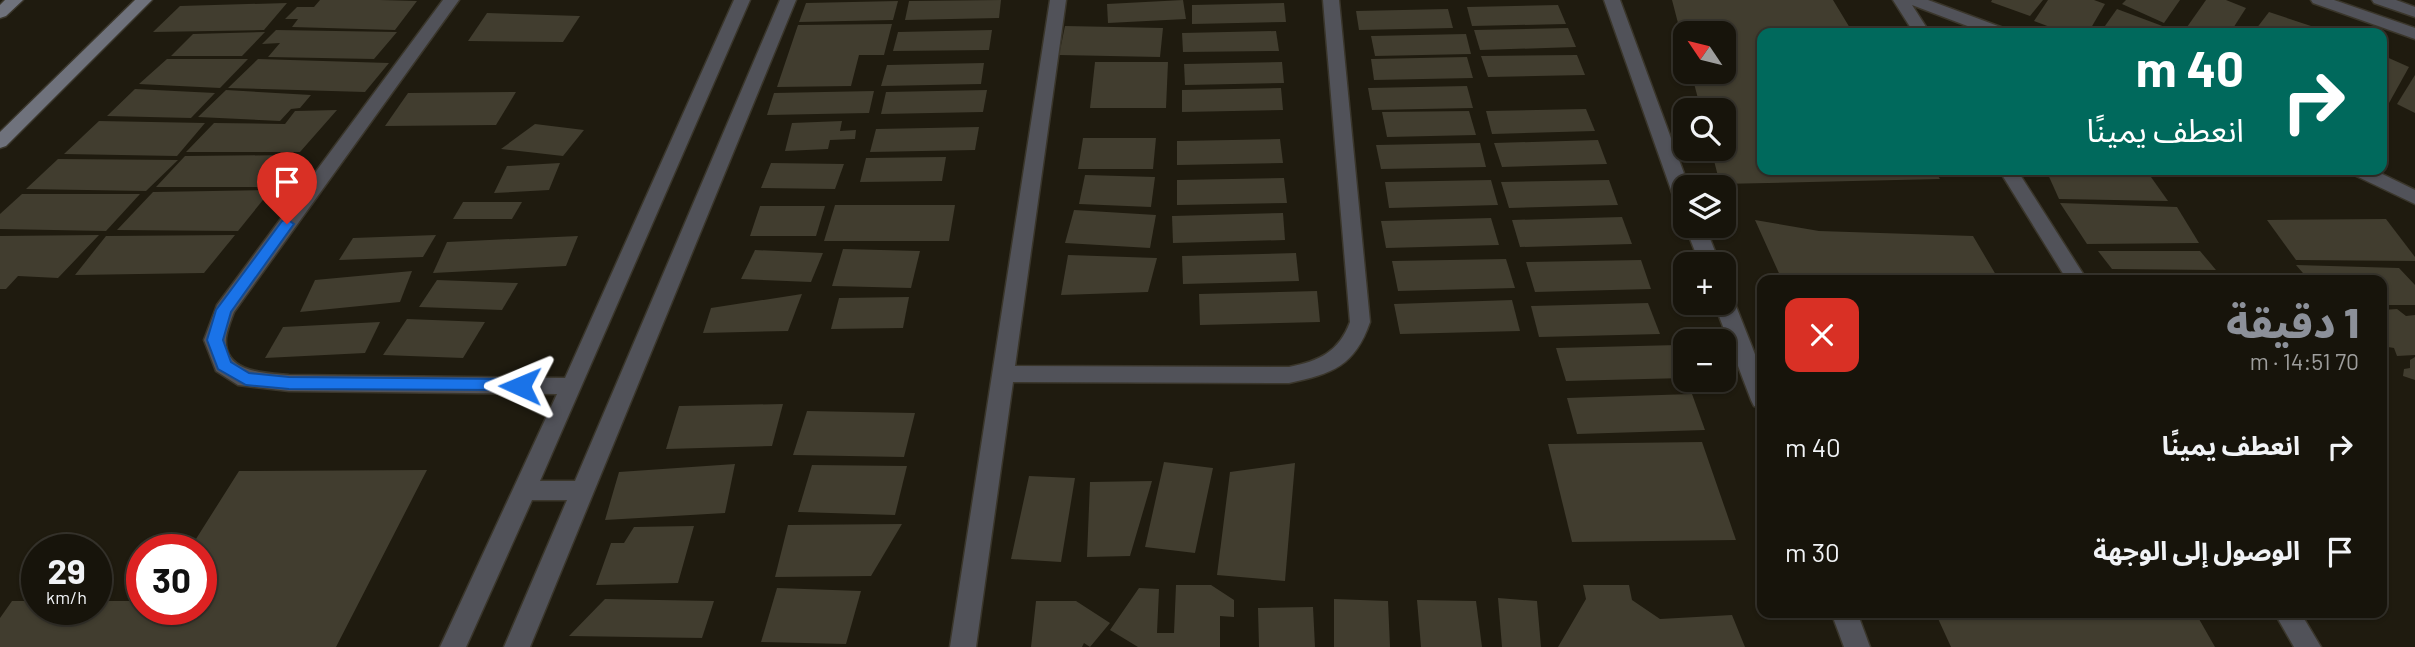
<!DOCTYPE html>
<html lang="ar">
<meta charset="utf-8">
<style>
body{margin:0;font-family:Barlow,"Noto Sans Arabic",sans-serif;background:#242119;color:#f1f3f6;direction:rtl;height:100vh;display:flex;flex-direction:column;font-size:26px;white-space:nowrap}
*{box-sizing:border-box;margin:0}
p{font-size:23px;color:#9e9e9d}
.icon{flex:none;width:38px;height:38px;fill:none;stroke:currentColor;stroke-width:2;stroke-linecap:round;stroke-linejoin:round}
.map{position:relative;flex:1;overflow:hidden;direction:ltr}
.sheet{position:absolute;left:1757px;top:275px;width:630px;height:343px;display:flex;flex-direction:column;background:#17140b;border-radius:14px;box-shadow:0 2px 5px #0004,0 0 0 2px #36332c;direction:rtl}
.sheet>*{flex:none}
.guide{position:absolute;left:1757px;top:28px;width:630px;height:147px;border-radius:14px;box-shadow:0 2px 5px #0004,0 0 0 2px #36332c;direction:rtl;background:#00695c;color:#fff;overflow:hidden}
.needle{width:46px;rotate:305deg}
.fabs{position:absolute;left:1673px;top:21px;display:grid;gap:14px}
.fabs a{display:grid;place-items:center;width:63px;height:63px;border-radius:14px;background:#17140b;box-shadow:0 2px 5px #0004,0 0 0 2px #36332c;font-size:35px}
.speed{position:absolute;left:21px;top:534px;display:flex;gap:14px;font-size:35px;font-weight:700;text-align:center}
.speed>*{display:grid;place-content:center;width:91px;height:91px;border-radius:50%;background:#17140b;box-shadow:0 2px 5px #0004,0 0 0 2px #36332c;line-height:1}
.speed small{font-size:18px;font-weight:400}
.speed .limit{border:10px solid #d22;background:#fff;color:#111}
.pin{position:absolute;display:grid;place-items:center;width:60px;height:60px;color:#fff;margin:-72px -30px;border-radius:50% 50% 50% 0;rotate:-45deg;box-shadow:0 0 7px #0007}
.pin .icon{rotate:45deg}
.me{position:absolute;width:77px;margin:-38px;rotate:271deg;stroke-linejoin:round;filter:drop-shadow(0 0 5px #0008)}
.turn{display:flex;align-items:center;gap:24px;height:147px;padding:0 28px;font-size:32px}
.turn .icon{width:91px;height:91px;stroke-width:2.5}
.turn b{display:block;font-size:49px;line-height:60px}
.round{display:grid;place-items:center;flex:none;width:74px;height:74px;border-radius:14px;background:#242119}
.overview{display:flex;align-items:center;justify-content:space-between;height:119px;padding:0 28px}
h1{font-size:42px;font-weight:800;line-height:52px;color:#8c9099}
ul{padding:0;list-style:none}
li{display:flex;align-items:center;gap:21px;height:105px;padding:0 28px}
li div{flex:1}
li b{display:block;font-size:26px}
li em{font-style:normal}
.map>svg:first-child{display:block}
.building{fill:#413d2f}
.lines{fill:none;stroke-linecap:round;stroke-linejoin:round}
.street-casing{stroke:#3a362b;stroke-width:3}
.secondary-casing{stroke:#3a362b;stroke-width:3}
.street{fill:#515259;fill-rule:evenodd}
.secondary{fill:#6f727c;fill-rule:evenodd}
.route{fill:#1a73e8;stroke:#114b97;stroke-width:2}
</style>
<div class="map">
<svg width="2415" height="647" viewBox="0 0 2415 647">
<rect width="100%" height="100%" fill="#1f1b0f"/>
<!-- building -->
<g class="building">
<polygon points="320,0 380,0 417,1 395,30 292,27 298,19 285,19 297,7 314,7"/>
<polygon points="1001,0 999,18 905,20 909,1"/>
<polygon points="1183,0 1186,19 1108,23 1107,4"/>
<polygon points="1672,0 1833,0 1853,33 1762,33 1762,170 1934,170 1940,179 1720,184 1711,149 1724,149 1724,110 1701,110 1691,72 1724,72 1724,33 1685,33 1684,46"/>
<polygon points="1992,0 2043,0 2030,16 1991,2"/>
<polygon points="2048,0 2094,0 2105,4 2088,33 2066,33 2034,21"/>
<polygon points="2126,0 2180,0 2164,23 2122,4"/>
<polygon points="2206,0 2226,0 2246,8 2230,33 2203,33 2187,27"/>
<polygon points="898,1 893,20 799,22 806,3"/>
<polygon points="287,3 264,30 153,32 180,6"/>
<polygon points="1284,3 1286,22 1192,24 1192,5"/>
<polygon points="1558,5 1566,24 1472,26 1467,7"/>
<polygon points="1448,9 1453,28 1359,30 1356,11"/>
<polygon points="2117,9 2181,33 2100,33"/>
<polygon points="2269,12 2314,27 2309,33 2253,33"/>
<polygon points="487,13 580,16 563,42 468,41"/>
<polygon points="892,24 884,55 859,55 851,86 777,87 798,25"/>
<polygon points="1065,26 1163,28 1160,57 1059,55"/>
<polygon points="1568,28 1576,47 1480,50 1474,30"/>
<polygon points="276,30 397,32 374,59 268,57 280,43 262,44"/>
<polygon points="992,30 989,50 893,51 898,32"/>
<polygon points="1276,31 1279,51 1183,52 1182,33"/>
<polygon points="265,32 242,56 171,56 193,34"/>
<polygon points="1466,34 1471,54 1375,56 1371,36"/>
<polygon points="1577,55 1585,75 1488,77 1481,56"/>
<polygon points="2382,55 2409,67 2389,103 2382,100"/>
<polygon points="1467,57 1473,78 1374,80 1371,59"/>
<polygon points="167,59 248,59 220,88 139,84"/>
<polygon points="258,59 389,63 365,92 228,88"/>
<polygon points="1095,62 1168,62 1166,108 1090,108"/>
<polygon points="1282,62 1284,83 1185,85 1184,64"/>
<polygon points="984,63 981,84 881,86 887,65"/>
<polygon points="2415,75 2415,113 2397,104"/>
<polygon points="1467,86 1473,108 1372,110 1368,88"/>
<polygon points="1281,88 1283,110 1182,112 1182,90"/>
<polygon points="135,89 215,93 191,118 107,116"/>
<polygon points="226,90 311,95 300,108 291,109 280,121 198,117"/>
<polygon points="987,90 983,112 881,114 886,92"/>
<polygon points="874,91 869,113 767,115 774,93"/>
<polygon points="516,92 496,125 385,126 408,93"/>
<polygon points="1586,109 1595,131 1492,134 1486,111"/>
<polygon points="337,110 300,152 186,152 214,123 285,124 295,111"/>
<polygon points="1469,111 1476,135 1387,137 1382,112"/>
<polygon points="99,121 205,123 177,156 64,154"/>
<polygon points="842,121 840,131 856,130 855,139 830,140 828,149 785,151 792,123"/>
<polygon points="535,124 584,130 563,156 501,149"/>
<polygon points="979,127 975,150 870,152 876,129"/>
<polygon points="1083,138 1156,138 1153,169 1078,169"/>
<polygon points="1280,139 1283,163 1177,165 1177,141"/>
<polygon points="1598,140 1607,164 1502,167 1494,143"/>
<polygon points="1480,143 1486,167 1381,169 1376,145"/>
<polygon points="296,155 272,187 156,187 185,156"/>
<polygon points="946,157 942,181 860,182 866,158"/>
<polygon points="58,159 178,160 146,191 26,189"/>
<polygon points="560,163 549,190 494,193 507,166"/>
<polygon points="771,163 844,164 835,189 761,188"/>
<polygon points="2046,170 2146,170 2168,201 2059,199"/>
<polygon points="1085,175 1155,177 1151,207 1079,204"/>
<polygon points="1284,178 1287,203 1177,205 1177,180"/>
<polygon points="1491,180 1498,205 1389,208 1385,182"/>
<polygon points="1609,180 1618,205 1509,208 1501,182"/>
<polygon points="271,190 238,231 117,230 153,192"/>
<polygon points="22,194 140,194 106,231 0,229 0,214"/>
<polygon points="463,202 522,202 512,219 453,219"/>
<polygon points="2060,203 2177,207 2199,243 2087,244"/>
<polygon points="835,205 955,205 949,241 824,241"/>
<polygon points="760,206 825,206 816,236 750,236"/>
<polygon points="1074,210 1156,215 1150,248 1065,243"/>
<polygon points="1283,213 1285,240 1173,243 1172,216"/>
<polygon points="1622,217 1632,244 1520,247 1512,220"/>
<polygon points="1491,218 1499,245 1386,248 1381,221"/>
<polygon points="2386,219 2415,257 2415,261 2296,260 2267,220"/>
<polygon points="1755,220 1819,231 1973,236 1999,280 1782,280"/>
<polygon points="99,235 58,278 18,276 6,289 0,289 0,236"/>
<polygon points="235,235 204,273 75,275 106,236"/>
<polygon points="436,235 423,257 339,260 353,238"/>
<polygon points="578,236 566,266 433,273 447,242"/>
<polygon points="843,249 920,251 911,288 832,286"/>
<polygon points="755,250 823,253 811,282 741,279"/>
<polygon points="2098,251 2200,251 2216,270 2112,269"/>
<polygon points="1296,253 1299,281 1183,284 1182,256"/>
<polygon points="1068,255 1157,258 1148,292 1061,295"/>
<polygon points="1506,259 1515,288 1398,291 1392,261"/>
<polygon points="1641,260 1651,289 1535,292 1526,262"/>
<polygon points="2296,265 2399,268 2415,285 2415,305 2382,305 2382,280 2309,280"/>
<polygon points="412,271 400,302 300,312 315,280"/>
<polygon points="437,280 518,283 502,310 419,307"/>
<polygon points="1317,291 1320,322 1200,325 1199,294"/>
<polygon points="802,294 788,331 703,333 711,308"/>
<polygon points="909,297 903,328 831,329 839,298"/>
<polygon points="1512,300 1520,331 1400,334 1394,304"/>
<polygon points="1648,303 1660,334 1539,337 1531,306"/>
<polygon points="2397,309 2406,316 2415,315 2415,355 2397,356 2394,348 2382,346 2382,310"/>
<polygon points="407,319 485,322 463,358 383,355"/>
<polygon points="380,322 365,353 265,358 283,327"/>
<polygon points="1678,345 1685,365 1685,378 1566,381 1556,348"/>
<polygon points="2415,357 2415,380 2403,376 2404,369 2410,368 2410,360"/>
<polygon points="1692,394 1705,430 1577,434 1567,398"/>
<polygon points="783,404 772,446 666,449 679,406"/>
<polygon points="807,411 915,413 904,457 793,455"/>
<polygon points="1702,442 1736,540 1572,542 1548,444"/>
<polygon points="1164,462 1213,468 1195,553 1145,547"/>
<polygon points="1295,463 1285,581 1217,575 1230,472"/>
<polygon points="735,464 725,513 605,520 619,472"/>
<polygon points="812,465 907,466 895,515 798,512"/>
<polygon points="427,470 336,647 0,647 0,618 12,601 37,601 37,609 96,609 96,601 142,601 142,609 201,609 201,550 189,550 239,471"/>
<polygon points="1029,476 1075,478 1061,562 1011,559"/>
<polygon points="1152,481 1130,556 1087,557 1090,482"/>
<polygon points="902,524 871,576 775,577 788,525"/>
<polygon points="694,526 678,583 596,585 611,543 624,543 634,527"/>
<polygon points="1176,585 1211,585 1234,600 1234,617 1220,616 1220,647 1138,647 1110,630 1139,588 1159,589 1157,633 1174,633"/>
<polygon points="1583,585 1629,585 1632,600 1660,619 1732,615 1745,647 1558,647 1586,599"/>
<polygon points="777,588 861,591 846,644 761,642"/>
<polygon points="1498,598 1537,601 1541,647 1502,647"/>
<polygon points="605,599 714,601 702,638 569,636"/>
<polygon points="1334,599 1388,601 1390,647 1334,647"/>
<polygon points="1417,600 1476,601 1482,647 1421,647"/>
<polygon points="1036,601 1076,601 1110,623 1090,647 1084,643 1082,647 1031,647"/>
<polygon points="1313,607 1315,647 1259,647 1258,608"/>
<polygon points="1935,612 2195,612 2215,647 1951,647"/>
</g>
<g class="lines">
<!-- street casing -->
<g class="street-casing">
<g id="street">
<path d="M 443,0 L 459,0 L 234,312 C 231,320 227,330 226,338 C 223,373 266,373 289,375 L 565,378 L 734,0 L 750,0 L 540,481 L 575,481 L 780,0 L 796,0 L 530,647 L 504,647 L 567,500 L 532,500 L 466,647 L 440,647 L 557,394 L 289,391 L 238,385 L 216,371 L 204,340 L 217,305 Z"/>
<path d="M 1050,0 L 1066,0 L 1015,366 L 1289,367 C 1319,361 1339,352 1350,322 L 1323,0 L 1339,0 L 1370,322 C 1355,366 1332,374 1289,383 L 1013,382 L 976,647 L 950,647 Z"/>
<polygon points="1604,0 1620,0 1689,187 1685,187 1685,207 1678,205 1675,201"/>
<polygon points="1893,0 1928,0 2006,29 2008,33 1986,33 1912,5 1930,33 1914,33"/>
<polygon points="2311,0 2334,0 2415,28 2415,39 2313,3"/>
<polygon points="2372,0 2396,0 2415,7 2415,17 2374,3"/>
<polygon points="1999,170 2017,170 2087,280 2067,280"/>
<polygon points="2350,170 2374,170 2415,190 2415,204 2352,174"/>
<polygon points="1685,226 1705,226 1720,264 1700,264"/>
<polygon points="1724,294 1731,296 1734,301 1762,372 1762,408 1754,406 1751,400 1714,303 1724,303"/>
<polygon points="1831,612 1857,612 1870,647 1844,647"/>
<polygon points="2274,612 2300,612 2321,647 2294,647"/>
</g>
</g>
<!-- secondary casing -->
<g class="secondary-casing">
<g id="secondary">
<polygon points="5,0 23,0 6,16 0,18 0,5"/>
<polygon points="135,0 152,0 6,146 0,148 0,132"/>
</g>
</g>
<!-- street -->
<use href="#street" class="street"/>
<!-- secondary -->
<use href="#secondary" class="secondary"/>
</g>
<!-- route -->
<polygon class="route" points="287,219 294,224 231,312 223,340 231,362 249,373 289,377 520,379 529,386 526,390 289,389 246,385 218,369 207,340 216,310 282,221"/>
</svg>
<div class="fabs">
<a><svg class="needle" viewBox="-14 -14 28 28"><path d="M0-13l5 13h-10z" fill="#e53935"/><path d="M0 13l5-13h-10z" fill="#9e9e9d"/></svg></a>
<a><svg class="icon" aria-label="search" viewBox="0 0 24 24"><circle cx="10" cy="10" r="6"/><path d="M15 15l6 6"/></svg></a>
<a><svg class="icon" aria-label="layers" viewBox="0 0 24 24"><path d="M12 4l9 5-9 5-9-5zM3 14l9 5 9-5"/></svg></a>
<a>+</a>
<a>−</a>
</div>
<div class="speed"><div>29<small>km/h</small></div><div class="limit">30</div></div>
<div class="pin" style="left:287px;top:224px;background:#d93025"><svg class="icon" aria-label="arrive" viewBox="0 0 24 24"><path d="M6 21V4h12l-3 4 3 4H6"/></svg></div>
<svg class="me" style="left:520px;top:386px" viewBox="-20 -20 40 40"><path d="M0-17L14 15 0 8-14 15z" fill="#1a73e8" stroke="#fff" stroke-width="4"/></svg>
<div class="guide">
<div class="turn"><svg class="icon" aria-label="right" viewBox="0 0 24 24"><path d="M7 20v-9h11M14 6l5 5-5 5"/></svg><div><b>40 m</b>انعطف يمينًا</div></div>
</div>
<section class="sheet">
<div class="overview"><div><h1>1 دقيقة</h1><p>70 m · 14:51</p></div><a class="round" style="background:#d93025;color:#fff"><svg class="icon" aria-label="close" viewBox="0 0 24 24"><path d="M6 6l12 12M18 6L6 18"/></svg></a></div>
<ul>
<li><svg class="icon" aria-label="right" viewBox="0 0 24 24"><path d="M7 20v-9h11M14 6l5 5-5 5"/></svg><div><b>انعطف يمينًا</b></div><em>40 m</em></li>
<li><svg class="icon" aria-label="arrive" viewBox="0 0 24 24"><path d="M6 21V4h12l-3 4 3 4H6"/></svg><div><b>الوصول إلى الوجهة</b></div><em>30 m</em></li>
</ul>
</section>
</div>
